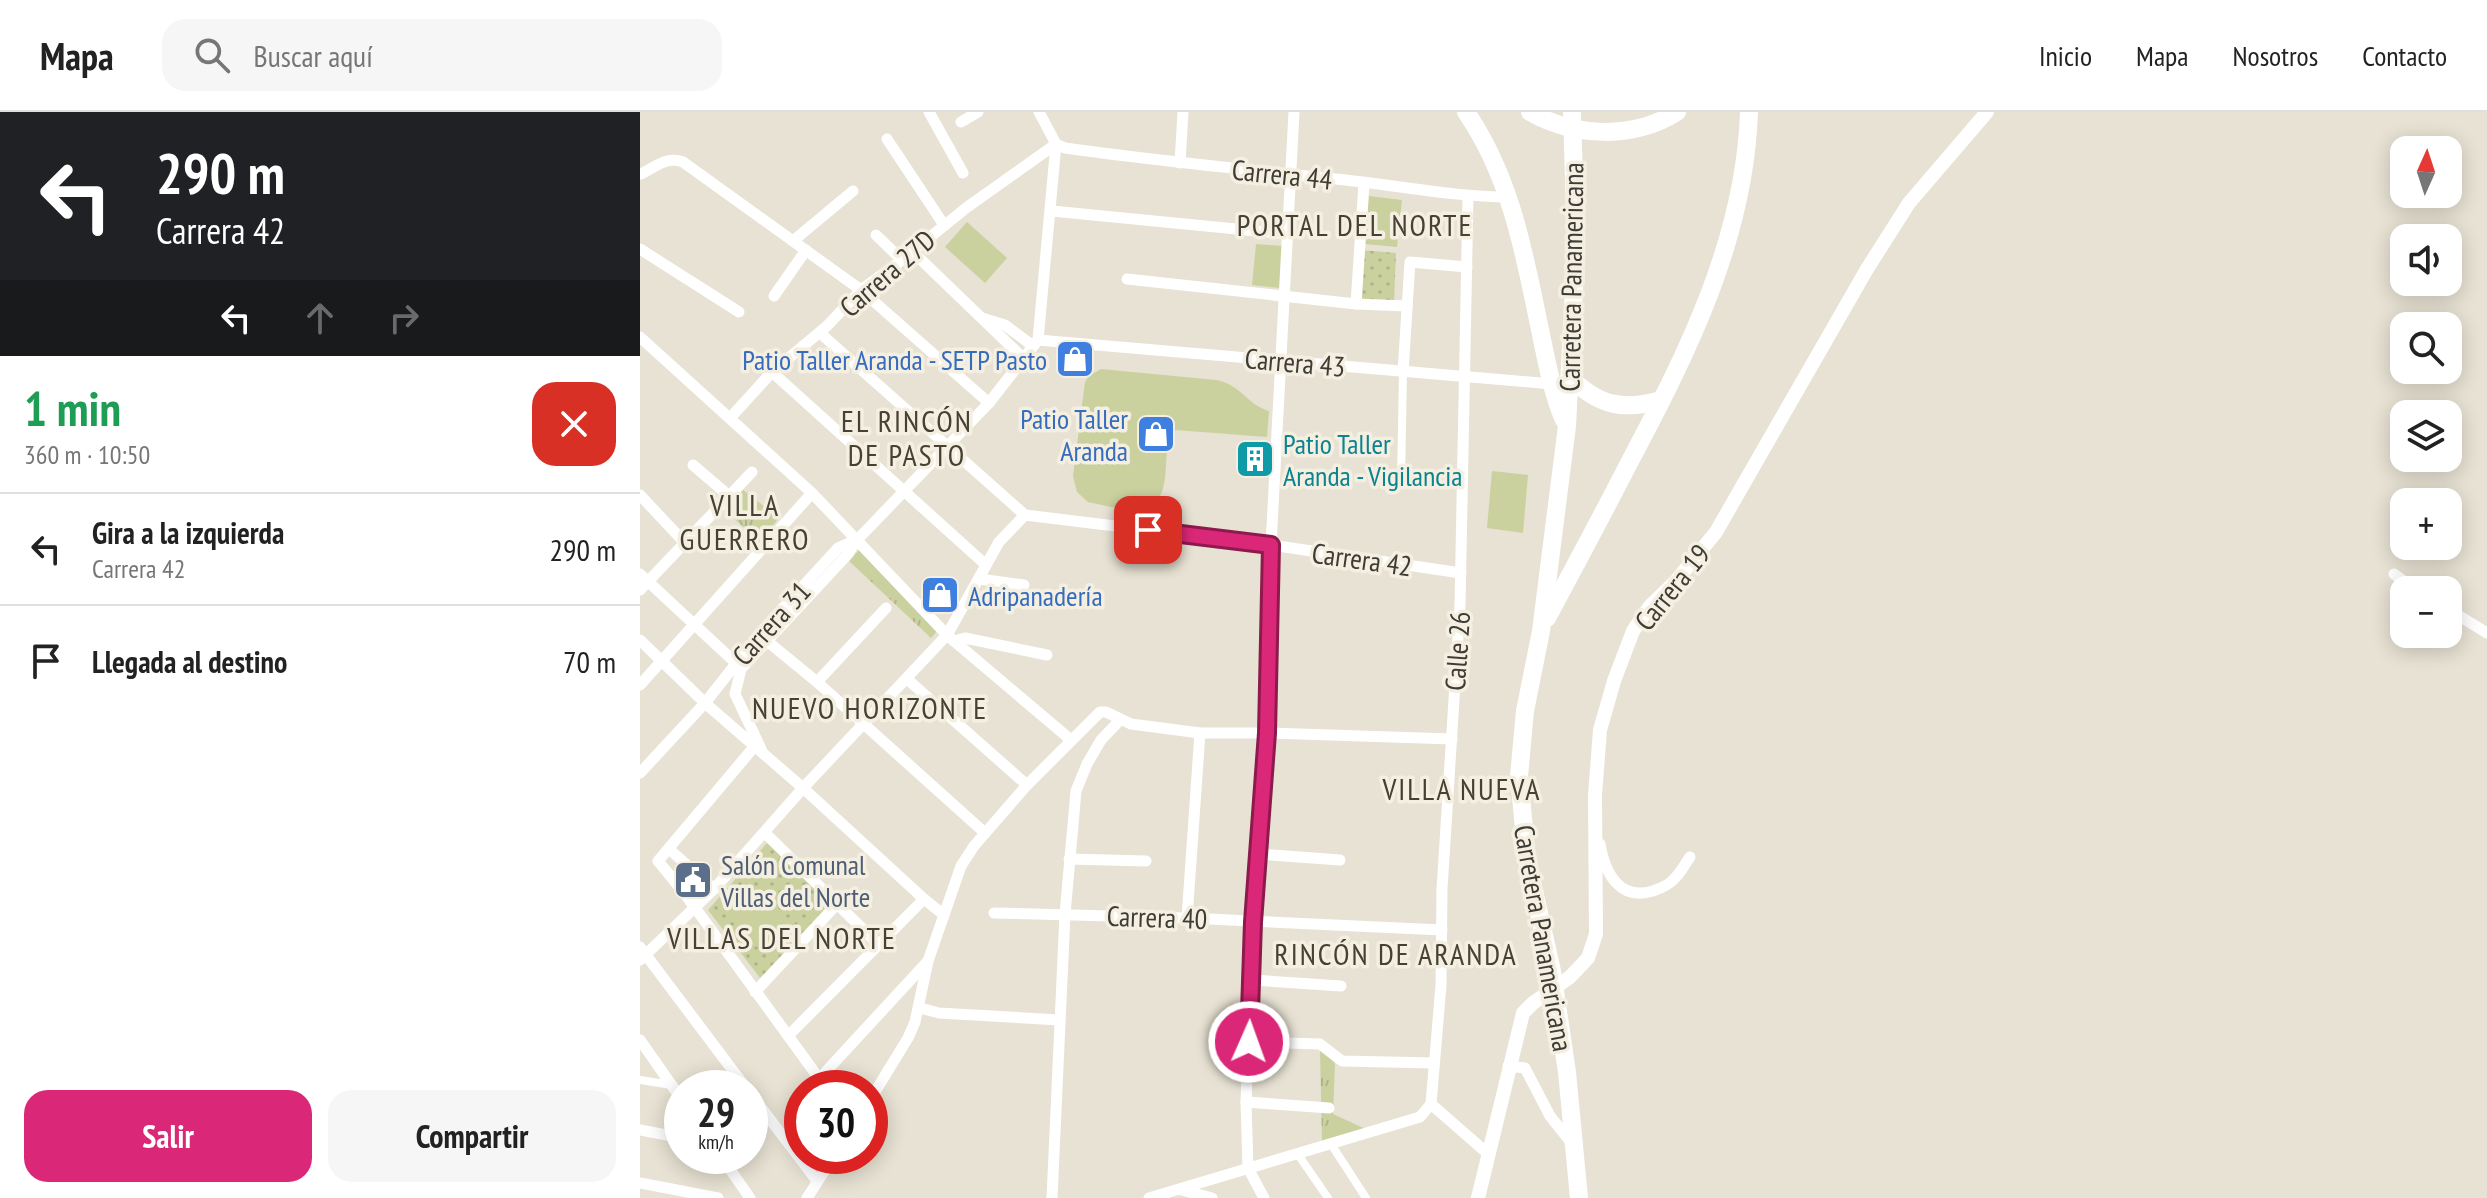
<!DOCTYPE html>
<html lang="es">
<meta charset="utf-8">
<style>
body{margin:0;font-family:"PT Sans Narrow",sans-serif;background:#f6f6f6;color:#222;height:100vh;display:flex;flex-direction:column;font-size:30px;white-space:nowrap}
*{box-sizing:border-box;margin:0}
p{font-size:26px;color:#767676}
.icon{flex:none;width:44px;height:44px;fill:none;stroke:currentColor;stroke-width:2;stroke-linecap:round;stroke-linejoin:round}
.map{position:relative;flex:1;overflow:hidden}
.sheet{display:flex;flex-direction:column;background:#fff;width:640px}
.sheet>*{flex:none}
.top-card{background:#202124;color:#fff;overflow:hidden}
.needle{width:52px;rotate:3deg}
.fabs{position:absolute;left:1750px;top:24px;display:grid;gap:16px}
.fabs a{display:grid;place-items:center;width:72px;height:72px;border-radius:16px;background:#fff;box-shadow:0 4px 20px #0003;font-size:40px}
.speed{position:absolute;left:24px;top:958px;display:flex;gap:16px;font-size:40px;font-weight:700;text-align:center}
.speed>*{display:grid;place-content:center;width:104px;height:104px;border-radius:50%;background:#fff;box-shadow:0 4px 20px #0003;line-height:1}
.speed small{font-size:20px;font-weight:400}
.speed .limit{border:12px solid #d22;background:#fff;color:#111}
.pin{position:absolute;display:grid;place-items:center;width:68px;height:68px;color:#fff;margin:-34px;border-radius:16px;box-shadow:0 4px 12px #0006}
.me{position:absolute;width:88px;margin:-44px;rotate:2deg;stroke-linejoin:round;filter:drop-shadow(0 0 6px #0008)}
.turn{display:flex;align-items:center;gap:28px;height:168px;padding:0 24px;font-size:36px}
.turn .icon{width:104px;height:104px;stroke-width:2.5}
.turn b{display:block;font-size:56px;line-height:68px}
.lanes{display:flex;align-items:center;height:76px;padding:0 24px;background:#0003;justify-content:center;gap:40px;direction:ltr}
.lanes .off{opacity:.35}
.round{display:grid;place-items:center;flex:none;width:84px;height:84px;border-radius:24px;background:#f6f6f6}
.overview{display:flex;align-items:center;justify-content:space-between;height:136px;padding:0 24px}
h1{font-size:48px;font-weight:700;line-height:60px;color:#1e9e55}
.cta{display:flex;gap:16px;margin-top:auto;padding:16px 24px}
.cta a{flex:1;height:92px;border-radius:24px;background:#db2777;color:#fff;font-size:32px;font-weight:700;line-height:92px;text-align:center}
.cta a+a{background:#f6f6f6;color:#222}
ul{padding:0;list-style:none}
li{display:flex;align-items:center;gap:24px;height:112px;padding:0 24px;border-top:2px solid #e0e0e0}
li div{flex:1}
li b{display:block;font-size:30px}
li em{font-style:normal}
header{display:flex;align-items:center;gap:48px;box-sizing:border-box;height:112px;padding:0 40px;background:#fff;border-bottom:2px solid #e0e0e0}
header strong{font-size:38px}
nav{display:flex;gap:44px;margin-inline-start:auto;font-size:28px}
.search{width:560px;height:72px;background:#f6f6f6;display:flex;align-items:center;gap:20px;box-sizing:border-box;padding:0 28px;border-radius:24px;color:#767676;font-size:30px}
main{display:flex;flex:1;min-height:0}
.map>svg:first-child{display:block}
.grass{fill:url(#grass-tufts)}
.park{fill:url(#park-dots)}
.pitch{fill:#cad19f}
.lines{fill:none;stroke-linecap:round;stroke-linejoin:round}
.pedestrian{stroke:#fff;stroke-width:8}
.minor{stroke:#fff;stroke-width:11}
.tertiary{stroke:#fff;stroke-width:14}
.trunk{stroke:#fff;stroke-width:18}
.route-casing{stroke:#8e194d;stroke-width:20}
.route{stroke:#db2777;stroke-width:14}
.labels{text-anchor:middle;dominant-baseline:central;stroke-width:7;stroke-linejoin:round;paint-order:stroke}
.street-label{font-size:28px;fill:#3e3c36;stroke:#f4efe0}
.shop-label{font-size:28px;fill:#366cbe;stroke:#f4efe0;text-anchor:end}
.culture-label{font-size:28px;fill:#0d838f;stroke:#f4efe0;text-anchor:start}
.service-label{font-size:28px;fill:#4e5e75;stroke:#f4efe0;text-anchor:start}
.neighbourhood-label{font-size:30px;letter-spacing:2px;fill:#454135;stroke:#f4efe0}
</style>
<header>
<strong>Mapa</strong>
<div class="search"><svg class="icon" aria-label="search" viewBox="0 0 24 24"><circle cx="10" cy="10" r="6"/><path d="M15 15l6 6"/></svg>Buscar aquí</div>
<nav><a>Inicio</a><a>Mapa</a><a>Nosotros</a><a>Contacto</a></nav>
</header>
<main>
<section class="sheet">
<div class="top-card">
<div class="turn"><svg class="icon" aria-label="left" viewBox="0 0 24 24"><path d="M17 20v-9H6M10 6l-5 5 5 5"/></svg><div><b>290 m</b>Carrera 42</div></div>
<div class="lanes"><svg class="icon" aria-label="left" viewBox="0 0 24 24"><path d="M17 20v-9H6M10 6l-5 5 5 5"/></svg><svg class="icon off" aria-label="ahead" viewBox="0 0 24 24"><path d="M12 20V5M6 11l6-6 6 6"/></svg><svg class="icon off" aria-label="right" viewBox="0 0 24 24"><path d="M7 20v-9h11M14 6l5 5-5 5"/></svg></div>
</div>
<div class="overview"><div><h1>1 min</h1><p>360 m · 10:50</p></div><a class="round" style="background:#d93025;color:#fff"><svg class="icon" aria-label="close" viewBox="0 0 24 24"><path d="M6 6l12 12M18 6L6 18"/></svg></a></div>
<ul>
<li><svg class="icon" aria-label="left" viewBox="0 0 24 24"><path d="M17 20v-9H6M10 6l-5 5 5 5"/></svg><div><b>Gira a la izquierda</b><p>Carrera 42</p></div><em>290 m</em></li>
<li><svg class="icon" aria-label="arrive" viewBox="0 0 24 24"><path d="M6 21V4h12l-3 4 3 4H6"/></svg><div><b>Llegada al destino</b></div><em>70 m</em></li>
</ul>
<div class="cta"><a>Salir</a><a>Compartir</a></div>
</section>
<div class="map">
<svg width="1847" height="1086" viewBox="0 0 1847 1086">
<defs>
<pattern id="grass-tufts" width="24" height="20" patternUnits="userSpaceOnUse" patternTransform="scale(2)"><rect width="24" height="20" fill="#cad19f"/><path d="M3 7l-1-3M5 7V3M7 7l1-3M15 17l-1-3M17 17v-4M19 17l1-3" fill="none" stroke="#afb48a"/></pattern>
<pattern id="park-dots" width="8" height="8" patternUnits="userSpaceOnUse" patternTransform="scale(2)"><rect width="8" height="8" fill="#cad19f"/><path d="M2 2h.1M6 6h.1" fill="none" stroke="#afb48a" stroke-width="1.8" stroke-linecap="round"/></pattern>
</defs>
<rect width="100%" height="100%" fill="#e7e2d3"/>
<!-- grass -->
<g class="grass">
<polygon points="103,378 139,406 120,429 85,399"/>
<polygon points="221,436 297,519 291,526 209,449"/>
<polygon points="680,938 686,938 695,952 693,1002 730,1019 682,1030"/>
</g>
<!-- park -->
<g class="park">
<polygon points="721,138 756,141 754,191 717,190"/>
<polygon points="127,731 192,791 120,866 68,798"/>
</g>
<!-- pitch -->
<g class="pitch">
<polygon points="729,84 762,88 757,135 725,132"/>
<polygon points="327,110 367,146 345,171 305,135"/>
<polygon points="616,132 643,134 640,176 612,173"/>
<path d="M 461,257 L 576,268 C 602,273 606,292 629,299 L 627,325 L 536,318 C 519,336 533,370 516,390 L 500,396 L 471,395 L 448,390 L 437,380 L 433,364 L 445,270 L 449,264 Z"/>
<polygon points="852,359 888,363 883,421 847,416"/>
<polygon points="104,771 146,807 123,830 83,794"/>
</g>
<g class="lines">
<!-- pedestrian -->
<g class="pedestrian">
<polyline points="761,368 763,260"/>
<polyline points="0,968 32,973"/>
<polyline points="691,1032 726,1086"/>
<polyline points="657,1041 688,1086"/>
</g>
<!-- minor -->
<g class="minor">
<polyline points="289,0 323,61"/>
<polyline points="399,0 416,32"/>
<polyline points="321,10 338,0"/>
<polyline points="247,27 304,113"/>
<path d="M 416,32 L 425,36 C 524,50 623,59 723,70 C 772,76 819,85 869,85"/>
<polyline points="540,51 543,0"/>
<path d="M 1,62 C 15,55 27,44 43,50 L 221,178 L 349,291"/>
<polyline points="412,99 648,122"/>
<polyline points="236,123 262,148"/>
<polyline points="153,129 213,79"/>
<polyline points="0,137 99,200"/>
<polyline points="273,140 383,246"/>
<polyline points="487,167 716,192 767,194"/>
<polyline points="134,184 166,138"/>
<polyline points="716,192 724,71"/>
<polyline points="342,206 365,213 393,234"/>
<polyline points="180,221 385,403"/>
<polyline points="0,225 172,381 307,523 431,628"/>
<polyline points="398,228 912,272"/>
<polyline points="398,228 416,32"/>
<polyline points="132,260 346,453"/>
<polyline points="763,260 770,150 827,155"/>
<polyline points="91,305 132,260 187,214 221,178 262,148 326,96 416,32"/>
<polyline points="53,353 88,383"/>
<polyline points="0,383 45,431"/>
<polyline points="385,403 631,433 821,461"/>
<polyline points="0,462 99,554"/>
<polyline points="1754,462 1776,478"/>
<polyline points="340,467 384,473"/>
<polyline points="0,478 112,360"/>
<polyline points="1808,497 1847,521"/>
<polyline points="121,520 127,529 177,570 345,721"/>
<polyline points="0,528 65,591 163,676 284,787 304,803"/>
<polyline points="314,529 325,526 407,543"/>
<polyline points="267,567 387,673"/>
<polyline points="177,570 246,496"/>
<polyline points="0,573 172,381"/>
<polyline points="114,635 18,749 45,782 186,976"/>
<polyline points="122,639 95,582 101,557 208,442 217,427"/>
<polyline points="0,661 65,591 121,520 198,436 218,427 349,291 398,228"/>
<polyline points="125,721 238,832"/>
<path d="M 960,732 C 965,762 980,789 1013,779 C 1022,776 1029,773 1035,766 C 1041,760 1045,752 1050,745"/>
<polyline points="29,737 74,777"/>
<polyline points="618,742 700,748"/>
<polyline points="429,747 506,749"/>
<polyline points="354,801 547,806 802,818"/>
<polyline points="547,806 560,621"/>
<polyline points="0,835 106,976"/>
<polyline points="0,848 74,777 163,676 307,523 359,430 385,403"/>
<polyline points="612,868 701,874"/>
<polyline points="115,880 198,791"/>
<polyline points="280,896 299,901 419,908"/>
<polyline points="148,924 284,787"/>
<polyline points="0,928 42,988"/>
<polyline points="609,930 680,932 702,949 794,951"/>
<polyline points="868,954 885,956 910,1004 930,1029"/>
<polyline points="179,967 288,849"/>
<polyline points="110,981 177,1069"/>
<polyline points="230,988 268,926 275,910 288,849 321,754 334,734 387,673 460,600 466,600 491,612 560,621 627,621 812,627"/>
<polyline points="606,990 689,996"/>
<polyline points="791,992 801,873 802,777 820,493 828,85"/>
<polyline points="791,992 847,1041"/>
<polyline points="0,1018 42,1026"/>
<polyline points="81,1044 110,1086"/>
<polyline points="0,1071 78,1086"/>
<polyline points="542,1078 572,1086"/>
<polyline points="167,1086 194,1044"/>
<polyline points="412,1086 425,802 436,679 447,652 461,628 480,608"/>
<polyline points="509,1086 780,1005 791,992"/>
<polyline points="624,1086 608,1056 606,990 613,810 627,621 631,433 654,0"/>
</g>
<!-- tertiary -->
<polyline class="tertiary" points="838,1086 883,901 893,891 930,865 948,846 956,822 955,683 960,618 974,569 993,519 1010,494 1036,469 1076,420 1227,157 1269,91 1347,0"/>
<!-- trunk -->
<g class="trunk">
<path d="M 826,0 C 870,64 884,139 899,213 C 906,245 911,278 924,308"/>
<path d="M 890,0 C 934,25 993,28 1037,0"/>
<polyline points="932,0 936,137 927,314 901,519 885,599 879,664 887,748 912,859 927,960 939,1086"/>
<path d="M 930,266 C 960,294 983,299 1022,288"/>
<path d="M 907,506 C 935,454 963,402 990,349 C 1048,240 1105,126 1109,0"/>
</g>
</g>
<g class="lines">
<!-- route casing -->
<g class="route-casing">
<polyline id="route" points="508,418 631,433 627,621 613,810 609,930"/>
</g>
<!-- route -->
<use href="#route" class="route"/>
</g>
<!-- icons -->
<defs>
<g id="shop-square" transform="scale(2)"><rect x="-9" y="-9" width="18" height="18" rx="4" fill="#3f7fe0" stroke="#f4efe0"/><path d="M-5-2.5h2.3a2.7 3.5 0 0 1 5.4 0H5L5.5 6h-11ZM-1.5-2.5h3a1.5 2.3 0 0 0-3 0Z" fill="#fff"/></g>
<g id="building-square" transform="scale(2)"><rect x="-9" y="-9" width="18" height="18" rx="4" fill="#0f9aa8" stroke="#f4efe0"/><path d="M-4-6H4V6H1V3H-1V6H-4ZM-2.5-4.3h1.7v1.8h-1.7ZM.8-4.3h1.7v1.8H.8ZM-2.5-1h1.7V.8h-1.7ZM.8-1h1.7V.8H.8Z" fill="#fff"/></g>
<g id="civic-square" transform="scale(2)"><rect x="-9" y="-9" width="18" height="18" rx="4" fill="#5c6f8a" stroke="#f4efe0"/><path d="M-.6-6.5H3V-4.5H.6V-3L4-1V1h2V6H-6V1h2V-1L-.6-3ZM-1.2 2.5V6h2.4V2.5Z" fill="#fff"/></g>
</defs>
<g fill-rule="evenodd">
<use href="#shop-square" x="435" y="247"/>
<use href="#shop-square" x="516" y="322"/>
<use href="#building-square" x="615" y="347"/>
<use href="#shop-square" x="300" y="483"/>
<use href="#civic-square" x="53" y="768"/>
</g>
<g class="labels">
<!-- street labels -->
<g class="street-label">
<text transform="translate(642 62) rotate(6)">Carrera 44</text>
<text transform="translate(247 161) rotate(-41)">Carrera 27D</text>
<text transform="translate(931 165) rotate(-89)">Carretera Panamericana</text>
<text transform="translate(655 250) rotate(5)">Carrera 43</text>
<text transform="translate(722 447) rotate(8)">Carrera 42</text>
<text transform="translate(1032 475) rotate(-51)">Carrera 19</text>
<text transform="translate(131 511) rotate(-48)">Carrera 31</text>
<text transform="translate(817 539) rotate(-86)">Calle 26</text>
<text transform="translate(517 805) rotate(2)">Carrera 40</text>
<text transform="translate(904 826) rotate(80)">Carretera Panamericana</text>
</g>
<!-- shop labels -->
<g class="shop-label">
<text x="407" y="247">Patio Taller Aranda - SETP Pasto</text>
<text x="488" y="306">Patio Taller<tspan x="488" dy="32">Aranda</tspan></text>
<text x="328" y="483" text-anchor="start">Adripanadería</text>
</g>
<!-- culture labels -->
<g class="culture-label">
<text x="643" y="331">Patio Taller<tspan x="643" dy="32">Aranda - Vigilancia</tspan></text>
</g>
<!-- service labels -->
<g class="service-label">
<text x="81" y="752">Salón Comunal<tspan x="81" dy="32">Villas del Norte</tspan></text>
</g>
<!-- neighbourhood labels -->
<g class="neighbourhood-label">
<text x="715" y="112">PORTAL DEL NORTE</text>
<text x="267" y="308">EL RINCÓN<tspan x="267" dy="34">DE PASTO</tspan></text>
<text x="105" y="392">VILLA<tspan x="105" dy="34">GUERRERO</tspan></text>
<text x="230" y="595">NUEVO HORIZONTE</text>
<text x="822" y="676">VILLA NUEVA</text>
<text x="142" y="825">VILLAS DEL NORTE</text>
<text x="756" y="841">RINCÓN DE ARANDA</text>
</g>
</g>
</svg>
<div class="fabs">
<a><svg class="needle" viewBox="-14 -14 28 28"><path d="M0-13l5 13h-10z" fill="#e53935"/><path d="M0 13l5-13h-10z" fill="#767676"/></svg></a>
<a><svg class="icon" aria-label="sound" viewBox="0 0 24 24"><path d="M4 9h4l5-4v14l-5-4H4zM17 9q2 3 0 6"/></svg></a>
<a><svg class="icon" aria-label="search" viewBox="0 0 24 24"><circle cx="10" cy="10" r="6"/><path d="M15 15l6 6"/></svg></a>
<a><svg class="icon" aria-label="layers" viewBox="0 0 24 24"><path d="M12 4l9 5-9 5-9-5zM3 14l9 5 9-5"/></svg></a>
<a>+</a>
<a>−</a>
</div>
<div class="speed"><div>29<small>km/h</small></div><div class="limit">30</div></div>
<div class="pin" style="left:508px;top:418px;background:#d93025"><svg class="icon" aria-label="arrive" viewBox="0 0 24 24"><path d="M6 21V4h12l-3 4 3 4H6"/></svg></div>
<svg class="me" style="left:609px;top:930px" viewBox="-20 -20 40 40"><circle r="17" fill="#db2777" stroke="#fff" stroke-width="3"/><path d="M0-11L8 9 0 5-8 9z" fill="#fff"/></svg>
</div>
</main>
